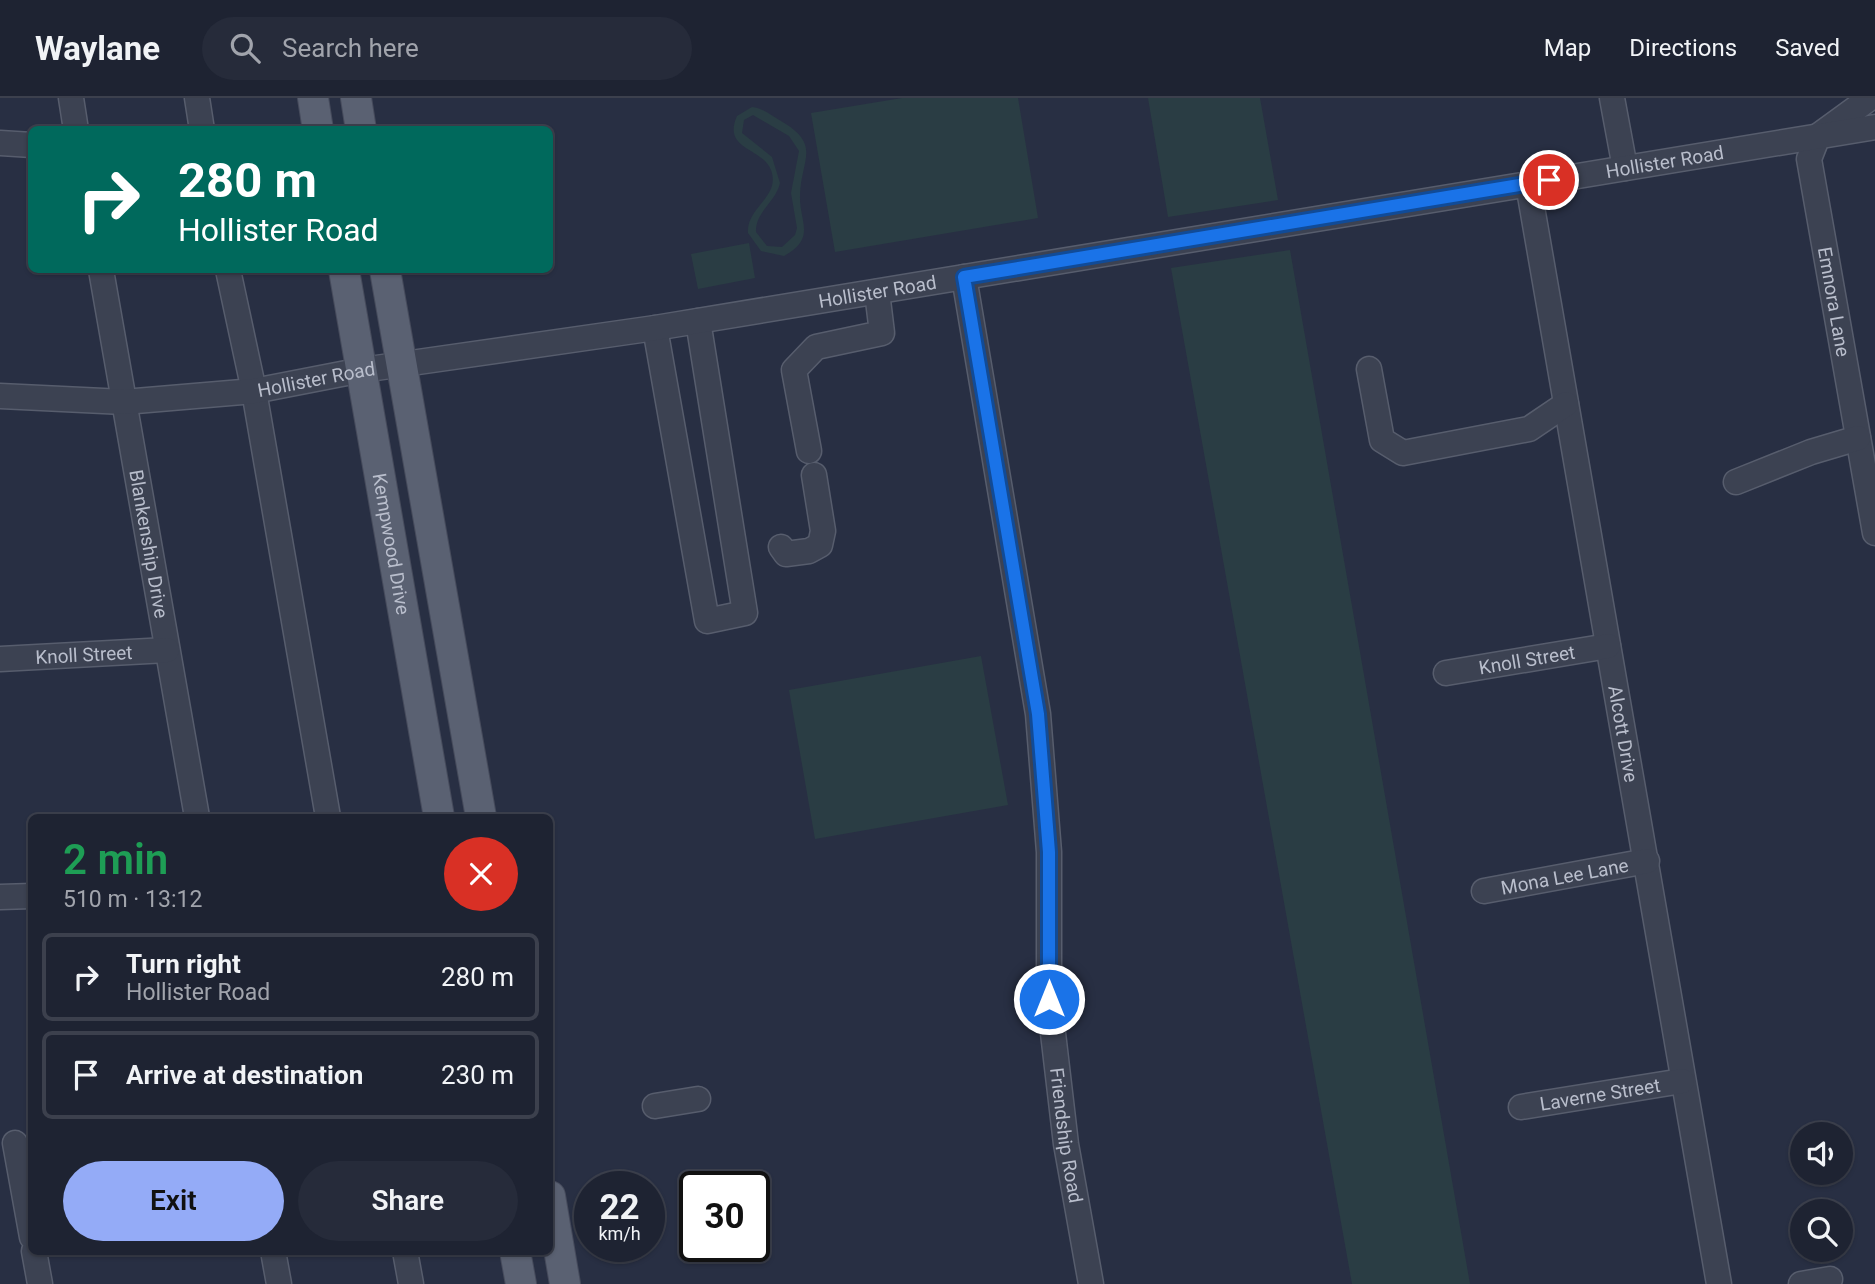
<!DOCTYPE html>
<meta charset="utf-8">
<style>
body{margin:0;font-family:Roboto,sans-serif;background:#262b3a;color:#f1f3f6;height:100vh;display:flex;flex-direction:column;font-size:26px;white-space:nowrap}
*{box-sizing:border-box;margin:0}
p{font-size:23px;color:#a1a4ac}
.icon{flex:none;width:38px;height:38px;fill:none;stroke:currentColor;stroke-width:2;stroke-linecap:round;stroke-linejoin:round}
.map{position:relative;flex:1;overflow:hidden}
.details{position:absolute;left:28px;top:716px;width:525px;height:441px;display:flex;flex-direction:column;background:#1e2332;border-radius:10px;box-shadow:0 2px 5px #0004,0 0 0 2px #3c404d}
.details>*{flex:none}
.top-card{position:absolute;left:28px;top:28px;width:525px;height:147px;border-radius:10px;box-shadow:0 2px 5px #0004,0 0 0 2px #3c404d;background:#00695c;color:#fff;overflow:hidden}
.controls{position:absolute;left:1790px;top:1024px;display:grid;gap:14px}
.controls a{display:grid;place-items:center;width:63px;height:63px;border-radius:50%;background:#1e2332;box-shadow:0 2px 5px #0004,0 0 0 2px #3c404d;font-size:35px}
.speed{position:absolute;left:574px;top:1073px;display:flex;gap:14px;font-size:35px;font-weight:700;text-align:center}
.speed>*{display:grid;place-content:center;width:91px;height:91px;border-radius:50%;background:#1e2332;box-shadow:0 2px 5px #0004,0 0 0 2px #3c404d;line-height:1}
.speed small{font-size:18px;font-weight:400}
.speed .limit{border:4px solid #111;border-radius:10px;background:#fff;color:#111}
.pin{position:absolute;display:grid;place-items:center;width:60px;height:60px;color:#fff;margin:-30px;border:4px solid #fff;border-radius:50%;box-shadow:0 2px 7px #0007}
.me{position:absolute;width:77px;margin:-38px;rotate:0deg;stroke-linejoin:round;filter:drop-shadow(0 0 5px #0008)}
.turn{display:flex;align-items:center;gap:24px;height:147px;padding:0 35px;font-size:32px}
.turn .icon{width:91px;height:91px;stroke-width:2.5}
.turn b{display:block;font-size:49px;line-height:60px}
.round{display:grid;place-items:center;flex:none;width:74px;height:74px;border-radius:37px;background:#262b3a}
.headline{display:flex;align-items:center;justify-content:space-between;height:119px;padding:0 35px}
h1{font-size:42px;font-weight:600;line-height:52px;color:#1e9e55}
.button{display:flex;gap:14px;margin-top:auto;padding:14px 35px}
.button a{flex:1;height:80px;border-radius:42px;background:#94abf7;color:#111;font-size:28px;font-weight:600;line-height:80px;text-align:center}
.button a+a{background:#262b3a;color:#f1f3f6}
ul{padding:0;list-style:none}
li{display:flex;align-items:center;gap:21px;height:88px;margin:0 14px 10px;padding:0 21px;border:4px solid #3c404d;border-radius:10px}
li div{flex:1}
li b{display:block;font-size:26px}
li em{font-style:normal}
header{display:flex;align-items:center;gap:42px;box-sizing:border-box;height:98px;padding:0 35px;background:#1e2332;border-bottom:2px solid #3c404d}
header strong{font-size:33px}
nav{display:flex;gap:38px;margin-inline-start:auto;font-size:24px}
.search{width:490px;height:63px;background:#262b3a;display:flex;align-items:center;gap:18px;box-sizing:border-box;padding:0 24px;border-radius:38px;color:#a1a4ac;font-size:26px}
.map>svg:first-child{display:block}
.green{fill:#2a3d44;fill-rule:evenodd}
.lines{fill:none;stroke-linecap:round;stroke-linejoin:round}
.minor-casing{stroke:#575d6d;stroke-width:27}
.major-casing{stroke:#464b5c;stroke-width:32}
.minor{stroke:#3c4252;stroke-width:24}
.major{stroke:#5a6172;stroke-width:30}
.route-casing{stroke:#114b97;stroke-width:18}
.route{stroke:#1a73e8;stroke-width:12}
.labels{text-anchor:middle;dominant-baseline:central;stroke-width:7;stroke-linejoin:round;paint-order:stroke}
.street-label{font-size:19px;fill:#b9becc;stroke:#202738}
</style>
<header>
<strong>Waylane</strong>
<div class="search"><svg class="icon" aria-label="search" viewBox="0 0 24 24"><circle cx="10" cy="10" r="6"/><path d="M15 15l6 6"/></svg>Search here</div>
<nav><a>Map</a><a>Directions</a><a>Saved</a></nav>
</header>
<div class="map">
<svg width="1875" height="1186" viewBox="0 0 1875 1186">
<rect width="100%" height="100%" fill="#282f43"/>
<!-- green -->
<g class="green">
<polygon points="902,0 1018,0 1038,120 835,154 811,15"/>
<polygon points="1148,0 1260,0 1278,102 1168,119"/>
<path d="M 752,9 C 763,10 772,18 781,23 C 822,47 801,61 800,97 C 799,124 817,140 784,158 L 761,153 L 748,135 C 746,109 781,99 771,72 C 762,49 722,52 737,18 ZM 753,17 L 789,38 L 799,53 L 791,95 L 797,130 L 795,137 L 782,149 L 767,148 L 756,134 C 755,114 776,104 780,85 L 772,59 L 742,35 L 744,22 Z"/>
<polygon points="749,145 755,180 698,191 691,156"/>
<polygon points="1290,152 1470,1186 1352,1186 1171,170"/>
<polygon points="981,558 1008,707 815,741 789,592"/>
</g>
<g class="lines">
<!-- minor casing -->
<g class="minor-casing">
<g id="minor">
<polyline points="71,0 76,32"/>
<polyline points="197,0 202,32"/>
<polyline points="1612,0 1625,70"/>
<path id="s1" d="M 1870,0 L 1818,38 L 1809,61 L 1875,435"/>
<polyline points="0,45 32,47"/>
<path id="s2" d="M 1528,86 L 1719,1186"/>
<path id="s3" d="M 101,172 L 197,719"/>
<polyline points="228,172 254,293 328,719"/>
<path id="s4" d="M 964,179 L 1038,616 L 1049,754 L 1049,901 L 1066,1046 L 1091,1186"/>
<polyline points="655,230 707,523 745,515 698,223"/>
<polyline points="1369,271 1382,342 1403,355 1529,331 1566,306"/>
<path id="s5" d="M 0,298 L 124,304 L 254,293 L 362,272 L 655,230 L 1875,29"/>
<polyline points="809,353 794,272 816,249 882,235 877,194"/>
<polyline points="1736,384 1811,354 1858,340"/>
<polyline points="781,449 786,456 809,453 820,447 823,433 814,377"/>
<path id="s6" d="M 0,561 L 167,552"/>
<path id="s7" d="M 1446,575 L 1608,548"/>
<path id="s8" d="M 1484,793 L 1647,763"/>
<polyline points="0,799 32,798"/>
<polyline points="655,1008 698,1001"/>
<path id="s9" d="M 1521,1009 L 1682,983"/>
<polyline points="15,1045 32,1139"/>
<polyline points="34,1153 40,1186"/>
<polyline points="273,1153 279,1186"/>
<polyline points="405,1153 411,1186"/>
<polyline points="1801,1186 1830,1181"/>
</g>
</g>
<!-- major casing -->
<g class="major-casing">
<g id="major">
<polyline points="313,0 318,32"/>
<polyline points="356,0 361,32"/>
<path id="s10" d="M 344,172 L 439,719"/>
<polyline points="385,172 481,719"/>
<polyline points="550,1098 565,1186"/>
<polyline points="515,1153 521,1186"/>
</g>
</g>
<!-- minor -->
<use href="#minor" class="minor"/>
<!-- major -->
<use href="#major" class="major"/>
</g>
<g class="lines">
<!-- route casing -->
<g class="route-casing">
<polyline id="route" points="1049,901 1049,754 1038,616 964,179 1549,82"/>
</g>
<!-- route -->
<use href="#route" class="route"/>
</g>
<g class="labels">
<!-- street labels -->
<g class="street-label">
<text stroke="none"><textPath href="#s5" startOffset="1684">Hollister Road</textPath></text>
<text stroke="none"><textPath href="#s5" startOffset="886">Hollister Road</textPath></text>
<text stroke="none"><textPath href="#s1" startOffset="234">Emnora Lane</textPath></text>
<text stroke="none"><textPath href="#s5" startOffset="318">Hollister Road</textPath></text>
<text stroke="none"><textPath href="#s3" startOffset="278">Blankenship Drive</textPath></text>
<text stroke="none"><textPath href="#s10" startOffset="278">Kempwood Drive</textPath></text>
<text stroke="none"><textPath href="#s6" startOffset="84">Knoll Street</textPath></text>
<text stroke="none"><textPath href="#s7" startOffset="82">Knoll Street</textPath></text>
<text stroke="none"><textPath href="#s2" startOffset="558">Alcott Drive</textPath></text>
<text stroke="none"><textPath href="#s8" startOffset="82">Mona Lee Lane</textPath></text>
<text stroke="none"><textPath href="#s9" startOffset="80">Laverne Street</textPath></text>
<text stroke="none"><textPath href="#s4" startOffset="866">Friendship Road</textPath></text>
</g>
</g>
</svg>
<div class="controls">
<a><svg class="icon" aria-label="sound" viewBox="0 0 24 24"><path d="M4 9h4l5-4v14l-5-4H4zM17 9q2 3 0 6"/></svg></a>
<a><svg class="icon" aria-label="search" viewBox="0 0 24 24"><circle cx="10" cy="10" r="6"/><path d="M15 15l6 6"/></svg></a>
</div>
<div class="speed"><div>22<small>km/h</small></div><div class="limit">30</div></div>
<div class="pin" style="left:1549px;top:82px;background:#d93025"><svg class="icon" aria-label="arrive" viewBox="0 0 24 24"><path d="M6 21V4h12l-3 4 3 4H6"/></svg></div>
<svg class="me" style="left:1049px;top:901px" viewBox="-20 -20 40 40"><circle r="17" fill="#1a73e8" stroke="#fff" stroke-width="3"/><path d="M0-11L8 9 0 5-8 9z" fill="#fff"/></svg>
<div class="top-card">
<div class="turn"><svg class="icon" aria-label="right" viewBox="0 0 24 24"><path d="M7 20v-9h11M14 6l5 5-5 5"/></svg><div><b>280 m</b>Hollister Road</div></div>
</div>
<section class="details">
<div class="headline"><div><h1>2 min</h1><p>510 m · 13:12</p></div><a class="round" style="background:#d93025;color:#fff"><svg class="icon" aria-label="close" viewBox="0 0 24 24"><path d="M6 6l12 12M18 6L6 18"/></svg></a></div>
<ul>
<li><svg class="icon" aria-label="right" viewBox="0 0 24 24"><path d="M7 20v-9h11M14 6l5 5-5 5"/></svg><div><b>Turn right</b><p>Hollister Road</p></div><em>280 m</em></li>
<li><svg class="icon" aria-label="arrive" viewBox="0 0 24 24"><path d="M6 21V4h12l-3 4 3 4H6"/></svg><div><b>Arrive at destination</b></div><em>230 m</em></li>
</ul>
<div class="button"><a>Exit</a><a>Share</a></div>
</section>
</div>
